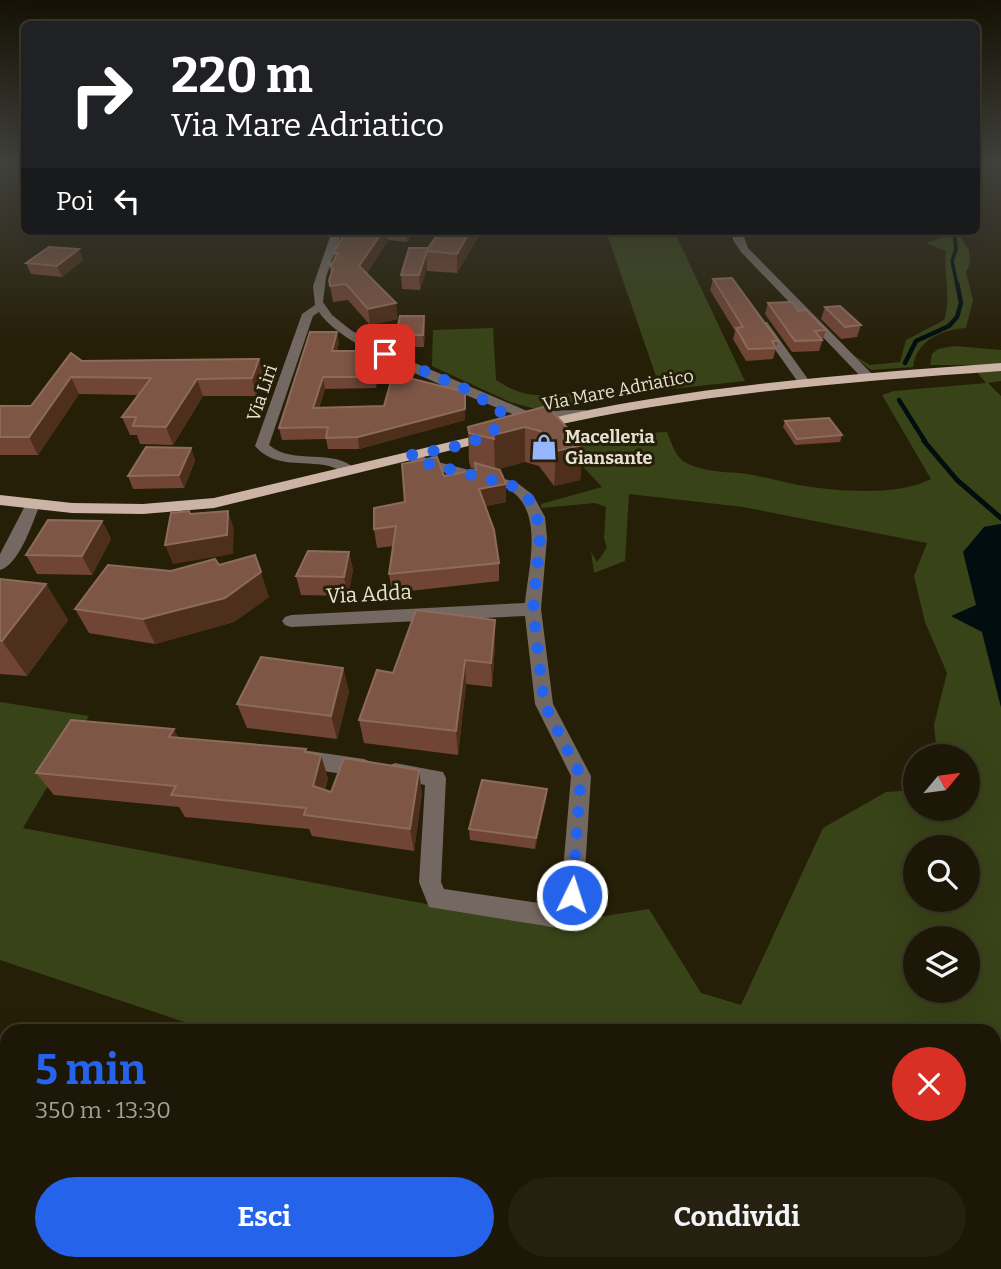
<!DOCTYPE html>
<html lang="it">
<meta charset="utf-8">
<style>
body{margin:0;font-family:Bitter,serif;background:#252010;color:#f1f3f6;height:100vh;display:flex;flex-direction:column;font-size:26px;white-space:nowrap}
*{box-sizing:border-box;margin:0}
p{font-size:23px;color:#a09f9b}
.icon{flex:none;width:38px;height:38px;fill:none;stroke:currentColor;stroke-width:2;stroke-linecap:round;stroke-linejoin:round}
.map{position:relative;flex:1;overflow:hidden}
.sheet{position:absolute;left:0px;top:1024px;width:1001px;height:247px;display:flex;flex-direction:column;background:#1c1706;border-radius:21px 21px 0 0;box-shadow:0 7px 28px #0002,0 0 0 2px #3a3628}
.sheet>*{flex:none}
.top-card{position:absolute;left:21px;top:21px;width:959px;height:214px;border-radius:10px;box-shadow:0 7px 28px #0002,0 0 0 2px #3a3628;background:#202124;color:#fff;overflow:hidden}
.needle{width:46px;rotate:61deg}
.buttons{position:absolute;left:903px;top:744px;display:grid;gap:14px}
.buttons a{display:grid;place-items:center;width:77px;height:77px;border-radius:50%;background:#1c1706;box-shadow:0 7px 28px #0002,0 0 0 2px #3a3628;font-size:35px}
.pin{position:absolute;display:grid;place-items:center;width:60px;height:60px;color:#fff;margin:-30px;border-radius:14px;box-shadow:0 4px 10px #0006}
.me{position:absolute;width:77px;margin:-38px;rotate:4deg;stroke-linejoin:round;filter:drop-shadow(0 0 5px #0008)}
.turn{display:flex;align-items:center;gap:24px;height:147px;padding:0 35px;font-size:32px}
.turn .icon{width:91px;height:91px;stroke-width:2.5}
.turn b{display:block;font-size:49px;line-height:60px}
.then{display:flex;align-items:center;height:66px;padding:0 35px;background:#0003;gap:14px;font-size:26px}
.round{display:grid;place-items:center;flex:none;width:74px;height:74px;border-radius:37px;background:#252010}
.overview{display:flex;align-items:center;justify-content:space-between;height:119px;padding:0 35px}
h1{font-size:42px;font-weight:700;line-height:52px;color:#2563eb}
.primary-button{display:flex;gap:14px;margin-top:auto;padding:14px 35px}
.primary-button a{flex:1;height:80px;border-radius:42px;background:#2563eb;color:#fff;font-size:28px;font-weight:700;line-height:80px;text-align:center}
.primary-button a+a{background:#252010;color:#f1f3f6}
.map>svg:first-child{display:block}
.green{fill:#394318;fill-rule:evenodd}
.water{fill:#000e0f}
.lines{fill:none;stroke-linecap:round;stroke-linejoin:round}
.stream-far2{stroke:#000e0f;stroke-width:3.5}
.stream-far1{stroke:#000e0f;stroke-width:4.5}
.stream{stroke:#000e0f;stroke-width:5}
.minor{fill:#746962;fill-rule:evenodd}
.major{fill:#cbb4a6;fill-rule:evenodd}
.wall{fill:#704535}
.shaded-wall{fill:#4d2f1c}
.building{fill:#7d5646;stroke:#8d6b5c;stroke-width:2}
.route{stroke:#2563eb;stroke-width:12;stroke-dasharray:0 21.6}
.labels{text-anchor:middle;dominant-baseline:central;stroke-width:6;stroke-linejoin:round;paint-order:stroke}
.far-street-label{font-size:18px;fill:#e6e1d3;stroke:#261f08}
.far-poi-label{font-size:18px;font-weight:bold;fill:#e6e1d3;stroke:#261f08;text-anchor:start}
.street-label{font-size:21px;fill:#e6e1d3;stroke:#261f08}
</style>
<div class="map">
<svg width="1001" height="1269" viewBox="0 0 1001 1269">
<rect width="100%" height="100%" fill="#261f08"/>
<!-- green -->
<g class="green">
<path d="M 606,231 L 674,231 L 745,381 L 661,390 L 556,409 L 532,408 L 510,402 L 432,366 L 433,330 L 493,328 L 496,380 C 525,399 539,396 572,393 L 584,401 L 659,385 Z"/>
<path d="M 949,231 L 956,231 L 969,250 L 970,263 L 966,272 L 973,300 L 966,328 C 942,330 917,339 913,367 L 871,370 L 851,354 L 870,365 L 900,362 L 906,340 L 944,320 C 952,298 943,274 946,251 L 926,243 L 946,236 Z"/>
<path d="M 954,346 L 1001,350 L 1001,381 L 988,383 L 1001,396 L 1001,524 L 984,527 L 982,632 L 1001,707 L 1001,1116 L 994,1122 L 994,1031 L 211,1031 L 0,960 L 0,702 L 89,716 L 23,828 L 543,926 L 649,909 L 701,993 L 741,1005 L 823,828 L 886,792 L 915,790 L 915,808 L 968,808 L 968,756 L 937,756 L 934,725 L 947,673 L 925,622 L 914,576 L 927,543 L 743,507 L 629,494 L 625,561 L 594,573 L 591,552 L 597,562 L 607,548 L 604,538 L 606,507 L 595,503 L 541,508 L 541,504 L 602,487 L 559,441 L 607,435 L 667,432 C 671,442 676,458 686,463 C 702,471 722,472 739,473 C 759,475 778,481 798,485 C 836,491 896,497 931,479 L 882,395 L 894,391 L 986,383 L 971,365 L 930,365 L 932,354 L 938,349 ZM 915,847 L 968,847 L 968,900 L 915,900 ZM 915,938 L 968,938 L 968,990 L 915,990 Z"/>
<polygon points="557,1264 786,1264 779,1269 552,1269"/>
</g>
<!-- water -->
<g class="water">
<polygon points="1001,524 1001,707 982,632 951,616 976,605 963,552 984,527"/>
<polygon points="1001,1116 1001,1269 779,1269 786,1264 994,1264 994,1122"/>
</g>
<g class="lines">
<!-- stream-far2 -->
<polyline class="stream-far2" points="954,231 956,249 952,261 957,285"/>
<!-- stream-far1 -->
<g class="stream-far1">
<polyline points="905,363 916,341 949,326 957,317 961,303 957,283"/>
<polyline points="899,400 926,443"/>
</g>
<!-- stream -->
<polyline class="stream" points="924,441 957,480 1001,518"/>
<!-- minor -->
<g class="minor">
<path d="M 332,231 L 342,231 L 326,277 L 323,302 L 332,315 L 352,331 L 415,363 L 527,411 L 585,410 L 592,414 L 590,417 L 535,417 L 542,426 L 535,430 L 530,429 L 521,418 C 475,397 343,351 319,312 L 313,316 L 269,445 C 294,466 333,447 357,470 L 350,474 C 343,472 336,468 329,466 C 302,460 275,469 255,446 L 302,314 L 315,305 L 313,286 Z"/>
<polygon points="732,231 742,231 748,248 872,374 872,380 864,380 741,252 733,240"/>
<polygon points="759,322 767,322 810,382 808,385 800,385 757,324"/>
<path d="M 411,451 L 430,460 L 516,482 L 533,495 L 545,517 L 547,538 L 541,609 L 553,704 L 591,776 L 582,919 L 578,927 L 570,930 L 429,907 L 419,882 L 425,785 L 388,778 L 385,772 L 388,766 L 395,763 L 443,772 L 446,778 L 441,882 L 444,889 L 560,906 L 571,776 L 535,704 L 525,616 L 291,627 L 285,625 L 282,621 L 285,617 L 291,615 L 525,603 C 528,569 546,508 506,488 C 490,480 466,478 448,473 C 433,469 415,467 404,455 Z"/>
<path d="M 33,499 L 40,504 C 33,522 19,565 0,570 L 0,554 L 26,504 Z"/>
<polygon points="302,750 364,759 371,762 374,768 371,774 364,777 302,768 295,765 292,759 295,753"/>
</g>
<!-- major -->
<g class="major">
<path d="M 1001,363 L 1001,371 C 846,382 692,394 540,429 L 533,425 L 535,422 C 688,385 845,375 1001,363 Z"/>
<polygon points="492,432 497,433 497,439 214,508 143,514 72,513 0,505 0,495 72,503 143,504 214,498"/>
</g>
</g>
<!-- wall -->
<g class="wall">
<polygon points="346,231 414,231 407,242 388,240 367,273 398,319 370,325 348,300 333,302 329,280 331,275 329,264 332,264 334,260 333,253"/>
<polygon points="440,231 478,231 478,237 457,273 427,271 427,268 420,290 402,289 401,275 428,248"/>
<polygon points="677,231 720,231 720,233 678,234"/>
<polygon points="83,260 62,277 31,274 26,263"/>
<polygon points="713,279 778,341 773,359 746,361 733,339 735,331 710,290"/>
<polygon points="768,303 798,311 826,330 819,351 792,352 765,314"/>
<polygon points="825,307 861,325 857,337 841,339 821,319"/>
<polygon points="424,316 425,327 424,347 397,347 396,335"/>
<polygon points="339,343 337,351 379,351 380,362 376,388 325,389 319,408 384,406 465,392 465,420 359,449 328,449 326,439 282,440 279,428"/>
<polygon points="259,359 263,377 256,396 203,396 173,445 140,444 137,435 130,435 122,417 138,395 79,394 38,455 0,455 0,406 31,406 82,361"/>
<polygon points="547,406 583,445 580,480 554,486 539,466 525,462 498,469 506,484 506,502 485,506 499,563 499,581 392,593 389,574 394,546 377,548 374,529 405,502 444,476 476,470 476,469 471,468 469,462 468,427"/>
<polygon points="785,421 842,435 840,442 795,445 783,427"/>
<polygon points="191,448 195,461 184,488 133,489 128,476"/>
<polygon points="102,521 111,539 92,575 37,574 26,555"/>
<polygon points="349,552 353,570 348,596 301,595 296,576"/>
<polygon points="219,565 269,597 234,622 155,644 89,633 75,609 171,571"/>
<polygon points="0,579 46,584 68,620 27,676 0,674"/>
<polygon points="495,620 495,645 492,687 466,684 458,755 364,743 359,720 393,673"/>
<polygon points="343,668 349,692 337,739 247,728 237,704"/>
<polygon points="179,738 306,749 307,753 328,778 325,790 331,792 422,793 414,851 312,836 309,829 185,817 179,807 54,795 36,773"/>
<polygon points="547,789 546,800 535,849 470,840 469,829"/>
</g>
<!-- shaded-wall -->
<g class="shaded-wall">
<polygon points="383,231 387,231 388,240 361,282 359,266"/>
<polygon points="406,231 414,231 407,242"/>
<polygon points="470,231 478,231 478,237 457,273 457,254"/>
<polygon points="79,249 83,260 62,277 57,266"/>
<polygon points="426,253 427,268 420,290 419,275"/>
<polygon points="396,303 398,319 370,325 368,309"/>
<polygon points="424,316 425,327 424,347 423,335"/>
<polygon points="337,332 339,343 334,362 332,351"/>
<polygon points="379,351 380,362 376,388 375,377"/>
<polygon points="259,359 263,377 256,396 252,378"/>
<polygon points="71,377 79,394 38,455 29,437"/>
<polygon points="323,377 325,389 315,419 313,408"/>
<polygon points="197,379 203,396 173,445 166,427"/>
<polygon points="465,392 465,420 359,449 358,437"/>
<polygon points="525,427 525,462 495,470 494,439 493,435"/>
<polygon points="583,445 580,480 554,486 556,451"/>
<polygon points="191,448 195,461 184,488 179,475"/>
<polygon points="506,484 506,502 479,508 479,489"/>
<polygon points="228,511 234,529 233,554 173,564 165,545"/>
<polygon points="102,521 111,539 92,575 82,556"/>
<polygon points="349,552 353,570 348,596 344,577"/>
<polygon points="261,572 269,597 234,622 155,644 143,619"/>
<polygon points="46,584 68,620 27,676 2,641"/>
<polygon points="495,620 495,645 492,687 491,663"/>
<polygon points="465,660 466,684 458,755 456,731"/>
<polygon points="343,668 349,692 337,739 331,716"/>
<polygon points="174,729 186,752 169,737"/>
<polygon points="321,755 328,778 320,808 313,786"/>
<polygon points="419,770 422,793 414,851 410,829"/>
<polygon points="547,789 546,800 535,849 536,838"/>
</g>
<!-- building -->
<g class="building">
<polygon points="346,231 383,231 359,266 396,303 368,309 346,284 330,286 329,280 333,269 329,264 332,264 338,253 333,253"/>
<polygon points="440,231 470,231 457,254 426,251"/>
<polygon points="49,247 79,249 57,266 26,263"/>
<polygon points="409,248 428,248 419,275 401,275"/>
<polygon points="732,278 778,341 772,341 776,348 748,349 736,328 743,327 713,279"/>
<polygon points="792,302 798,311 806,310 826,330 815,331 822,340 795,341 768,303"/>
<polygon points="840,306 861,325 845,327 825,307"/>
<polygon points="400,316 424,316 423,335 396,335"/>
<polygon points="310,332 337,332 332,351 379,351 375,377 323,377 313,408 384,406 393,374 465,392 465,409 358,437 326,438 328,427 279,428"/>
<polygon points="71,353 82,361 259,359 252,378 197,379 166,427 133,426 136,417 122,417 151,378 71,377 29,437 0,437 0,406 31,406"/>
<polygon points="547,406 583,445 556,451 540,431 525,427 493,435 494,439 469,433 468,427"/>
<polygon points="829,418 842,435 797,439 785,421"/>
<polygon points="146,447 191,448 179,475 128,476"/>
<polygon points="437,457 444,476 476,470 475,463 500,470 506,484 479,489 494,530 499,563 389,574 396,526 374,529 374,508 405,502 402,464"/>
<polygon points="189,511 190,514 228,511 227,535 165,545 171,513"/>
<polygon points="48,520 102,521 82,556 26,555"/>
<polygon points="308,551 349,552 344,577 296,576"/>
<polygon points="255,555 261,572 225,598 143,619 75,609 108,565 171,571 215,559 219,565"/>
<polygon points="0,579 46,584 2,641 0,641"/>
<polygon points="416,610 495,620 491,663 465,660 456,731 359,720 377,670 393,673"/>
<polygon points="261,657 343,668 331,716 237,704"/>
<polygon points="71,720 174,729 169,737 306,749 305,752 321,755 313,786 331,792 344,758 419,770 410,829 304,815 306,808 171,795 176,786 36,773"/>
<polygon points="482,780 547,789 536,838 469,829"/>
</g>
<!-- sky -->
<linearGradient id="sky" x2="0" y2="1"><stop stop-color="#151104"/><stop offset="0.48" stop-color="#41423d"/><stop offset="1" stop-color="#41423d" stop-opacity="0"/></linearGradient>
<rect width="1001" height="341" fill="url(#sky)"/>
<g class="lines">
<!-- route -->
<path class="route" d="M 385,354 L 472,392 L 501,412 L 503,417 C 495,444 436,450 411,455 L 425,463 L 511,485 L 528,498 L 537,517 L 540,538 L 533,609 L 544,704 L 581,776 L 572,895"/>
</g>
<!-- icons -->
<defs>
<g id="shop-bare" transform="scale(2.1)"><path d="M-5-2.5h2.3a2.7 3.5 0 0 1 5.4 0H5L5.5 6h-11ZM-1.5-2.5h3a1.5 2.3 0 0 0-3 0Z" fill="#96b6fd" stroke="#261f08" stroke-width="2.5" paint-order="stroke"/></g>
</defs>
<g fill-rule="evenodd">
<use href="#shop-bare" x="544" y="447"/>
</g>
<g class="labels">
<!-- far-street labels -->
<g class="far-street-label">
<text transform="translate(618 390) rotate(-11)">Via Mare Adriatico</text>
<text transform="translate(262 393) rotate(-71)">Via Liri</text>
</g>
<!-- far-poi labels -->
<g class="far-poi-label">
<text x="565" y="437">Macelleria<tspan x="565" dy="21">Giansante</tspan></text>
</g>
<!-- street labels -->
<g class="street-label">
<text transform="translate(369 594) rotate(-3)">Via Adda</text>
</g>
</g>
</svg>
<div class="buttons">
<a><svg class="needle" viewBox="-14 -14 28 28"><path d="M0-13l5 13h-10z" fill="#e53935"/><path d="M0 13l5-13h-10z" fill="#a09f9b"/></svg></a>
<a><svg class="icon" aria-label="search" viewBox="0 0 24 24"><circle cx="10" cy="10" r="6"/><path d="M15 15l6 6"/></svg></a>
<a><svg class="icon" aria-label="layers" viewBox="0 0 24 24"><path d="M12 4l9 5-9 5-9-5zM3 14l9 5 9-5"/></svg></a>
</div>
<div class="pin" style="left:385px;top:354px;background:#d93025"><svg class="icon" aria-label="arrive" viewBox="0 0 24 24"><path d="M6 21V4h12l-3 4 3 4H6"/></svg></div>
<svg class="me" style="left:572px;top:895px" viewBox="-20 -20 40 40"><circle r="17" fill="#2563eb" stroke="#fff" stroke-width="3"/><path d="M0-11L8 9 0 5-8 9z" fill="#fff"/></svg>
<div class="top-card">
<div class="turn"><svg class="icon" aria-label="right" viewBox="0 0 24 24"><path d="M7 20v-9h11M14 6l5 5-5 5"/></svg><div><b>220 m</b>Via Mare Adriatico</div></div>
<div class="then">Poi<svg class="icon" aria-label="left" viewBox="0 0 24 24"><path d="M17 20v-9H6M10 6l-5 5 5 5"/></svg></div>
</div>
<section class="sheet">
<div class="overview"><div><h1>5 min</h1><p>350 m · 13:30</p></div><a class="round" style="background:#d93025;color:#fff"><svg class="icon" aria-label="close" viewBox="0 0 24 24"><path d="M6 6l12 12M18 6L6 18"/></svg></a></div>
<div class="primary-button"><a>Esci</a><a>Condividi</a></div>
</section>
</div>
